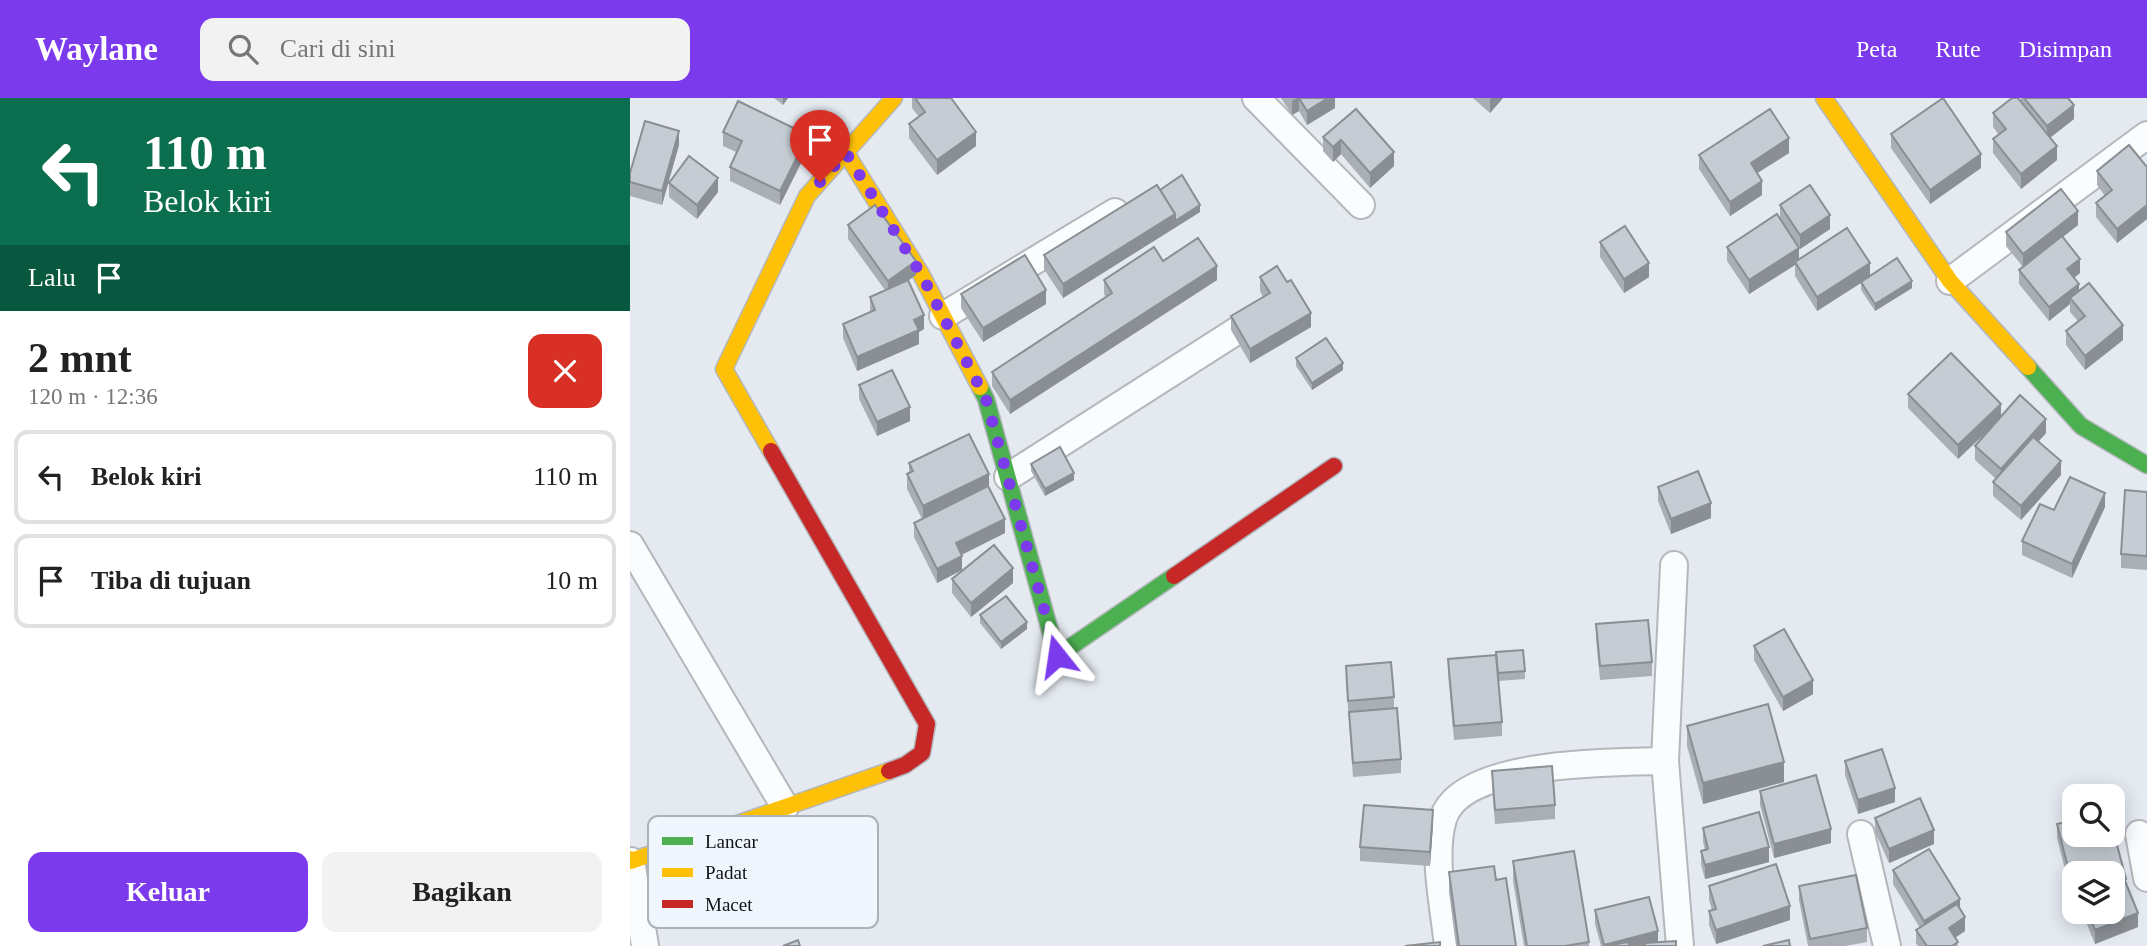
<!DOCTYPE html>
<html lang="id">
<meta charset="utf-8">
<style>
body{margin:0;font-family:Georgia,serif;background:#f2f2f2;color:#222;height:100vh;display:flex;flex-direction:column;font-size:26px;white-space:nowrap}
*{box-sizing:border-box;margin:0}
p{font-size:23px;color:#767676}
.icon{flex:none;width:38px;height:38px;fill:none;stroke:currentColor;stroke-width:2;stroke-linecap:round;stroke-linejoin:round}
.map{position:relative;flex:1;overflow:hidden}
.sheet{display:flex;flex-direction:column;background:#fff;width:630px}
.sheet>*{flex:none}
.banner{background:#0b6e4f;color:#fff;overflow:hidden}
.controls{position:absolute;left:1432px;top:686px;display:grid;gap:14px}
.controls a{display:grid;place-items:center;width:63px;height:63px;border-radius:14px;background:#fff;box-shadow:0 4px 18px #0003;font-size:35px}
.pin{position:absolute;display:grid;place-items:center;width:60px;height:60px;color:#fff;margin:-72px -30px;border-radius:50% 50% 50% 0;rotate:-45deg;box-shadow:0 0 7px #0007}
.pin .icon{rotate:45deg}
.me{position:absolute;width:77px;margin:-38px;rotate:345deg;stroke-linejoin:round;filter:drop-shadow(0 0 5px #0008)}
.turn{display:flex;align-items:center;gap:24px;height:147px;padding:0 28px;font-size:32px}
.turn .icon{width:91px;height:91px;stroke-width:2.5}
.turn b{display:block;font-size:49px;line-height:60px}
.then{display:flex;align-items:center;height:66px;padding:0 28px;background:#0003;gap:14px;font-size:26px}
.round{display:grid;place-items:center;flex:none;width:74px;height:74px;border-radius:14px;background:#f2f2f2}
.head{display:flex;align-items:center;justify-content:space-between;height:119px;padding:0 28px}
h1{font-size:42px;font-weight:700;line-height:52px}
.action{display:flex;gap:14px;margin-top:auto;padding:14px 28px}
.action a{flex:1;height:80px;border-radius:14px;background:#7c3aed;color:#fff;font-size:28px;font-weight:700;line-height:80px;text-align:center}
.action a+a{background:#f2f2f2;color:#222}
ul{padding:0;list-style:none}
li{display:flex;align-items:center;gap:21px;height:94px;margin:0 14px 10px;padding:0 14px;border:4px solid #e0e0e0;border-radius:14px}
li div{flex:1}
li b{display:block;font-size:26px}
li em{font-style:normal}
header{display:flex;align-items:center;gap:42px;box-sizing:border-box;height:98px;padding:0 35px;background:#7c3aed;color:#fff}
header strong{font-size:33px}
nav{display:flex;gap:38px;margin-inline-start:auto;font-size:24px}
.search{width:490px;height:63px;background:#f2f2f2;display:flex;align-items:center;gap:18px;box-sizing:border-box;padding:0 24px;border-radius:14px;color:#767676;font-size:26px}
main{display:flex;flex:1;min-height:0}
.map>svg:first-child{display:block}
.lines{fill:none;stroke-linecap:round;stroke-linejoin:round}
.street-casing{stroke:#b4b8bd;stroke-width:30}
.fast-casing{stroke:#b4b8bd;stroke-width:19}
.slow-casing{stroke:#b4b8bd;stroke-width:19}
.jam-casing{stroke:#b4b8bd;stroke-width:19}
.street{stroke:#fbfcfd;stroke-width:26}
.fast{stroke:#4caf50;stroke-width:16}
.slow{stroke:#ffc107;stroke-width:16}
.jam{stroke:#c62828;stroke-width:16}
.wall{fill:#a9afb5}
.shaded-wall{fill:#8a8f94}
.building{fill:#c5ccd3;stroke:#8a8f94;stroke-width:2}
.route{stroke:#7c3aed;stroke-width:12;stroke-dasharray:0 21.6}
.key{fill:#f0f6fd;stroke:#acb2b8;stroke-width:2}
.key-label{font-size:19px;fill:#0f1216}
</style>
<header>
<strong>Waylane</strong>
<div class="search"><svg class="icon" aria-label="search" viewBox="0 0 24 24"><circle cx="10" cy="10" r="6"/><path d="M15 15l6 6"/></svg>Cari di sini</div>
<nav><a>Peta</a><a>Rute</a><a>Disimpan</a></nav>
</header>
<main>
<section class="sheet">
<div class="banner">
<div class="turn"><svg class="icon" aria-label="left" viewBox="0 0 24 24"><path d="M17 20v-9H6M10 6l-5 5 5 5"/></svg><div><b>110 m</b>Belok kiri</div></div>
<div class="then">Lalu<svg class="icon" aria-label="arrive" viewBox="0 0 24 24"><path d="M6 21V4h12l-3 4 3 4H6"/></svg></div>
</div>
<div class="head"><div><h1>2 mnt</h1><p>120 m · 12:36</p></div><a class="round" style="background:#d93025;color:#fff"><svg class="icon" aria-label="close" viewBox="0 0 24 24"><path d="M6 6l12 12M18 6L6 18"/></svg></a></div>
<ul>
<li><svg class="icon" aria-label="left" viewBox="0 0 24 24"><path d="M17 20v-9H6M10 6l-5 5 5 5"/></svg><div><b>Belok kiri</b></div><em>110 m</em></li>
<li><svg class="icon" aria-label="arrive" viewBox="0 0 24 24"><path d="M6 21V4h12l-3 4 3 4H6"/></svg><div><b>Tiba di tujuan</b></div><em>10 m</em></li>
</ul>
<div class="action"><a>Keluar</a><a>Bagikan</a></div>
</section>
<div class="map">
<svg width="1517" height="848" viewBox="0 0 1517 848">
<rect width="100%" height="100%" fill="#e4eaf0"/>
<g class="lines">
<!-- street casing -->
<g class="street-casing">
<g id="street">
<polyline points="626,0 731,107"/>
<polyline points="1320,183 1517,37"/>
<polyline points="313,218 485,114"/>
<polyline points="378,379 633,216"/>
<polyline points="0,447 155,709"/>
<polyline points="1044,467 1035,663 1050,848"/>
<polyline points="1231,736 1257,848"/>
<polyline points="1509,736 1517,780"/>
<polyline points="1,763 15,848"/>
<path d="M 818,848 C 814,809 802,758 813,721 C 830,662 985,664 1035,663"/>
</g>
</g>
<!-- fast casing -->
<g class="fast-casing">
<g id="fast">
<polyline points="1398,269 1451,328 1517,367"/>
<polyline points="350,289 356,301 427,558 544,478"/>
</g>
</g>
<!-- slow casing -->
<g class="slow-casing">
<g id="slow">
<polyline points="1194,0 1320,183 1398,269"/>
<polyline points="216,55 291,176 350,289"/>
<polyline points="141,353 94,271 177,98 264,0"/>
<polyline points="0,761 1,763 259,673"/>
</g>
</g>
<!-- jam casing -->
<g class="jam-casing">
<g id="jam">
<polyline points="141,353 297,626 292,655 275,667 259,673"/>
<polyline points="544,478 704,368"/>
</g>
</g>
<!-- street -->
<use href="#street" class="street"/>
<!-- fast -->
<use href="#fast" class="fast"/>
<!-- slow -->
<use href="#slow" class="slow"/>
<!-- jam -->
<use href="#jam" class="jam"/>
</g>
<!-- wall -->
<g class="wall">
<polygon points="144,0 158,0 153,7"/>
<polygon points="282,0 321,0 346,48 307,77 279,40 279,26 289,19 282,10"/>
<polygon points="651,0 705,0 705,10 677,27 669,13 662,17"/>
<polygon points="843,0 873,0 860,15"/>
<polygon points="1391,0 1438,0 1444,21 1420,40 1427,62 1391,91 1363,55 1363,41 1369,37 1363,29 1363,15 1391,4"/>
<polygon points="93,34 178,51 150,107 100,83 100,69 106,54 93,48"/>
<polygon points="1261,36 1351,70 1300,106 1261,50"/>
<polygon points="693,39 764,54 764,68 740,90 711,56 703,64 693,53"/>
<polygon points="49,47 32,107 0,98 0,75"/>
<polygon points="1159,55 1127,75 1132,97 1100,118 1069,71 1069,57"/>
<polygon points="1517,69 1517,121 1487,145 1466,119 1466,105 1475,98 1467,87 1467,73"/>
<polygon points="39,85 88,94 67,121 39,99"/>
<polygon points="530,92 570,114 433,200 414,171 414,157"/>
<polygon points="1150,107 1200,131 1170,151 1167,147 1169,161 1240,178 1282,190 1245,213 1231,192 1231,185 1187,213 1165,178 1165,167 1119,196 1097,163 1097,149 1150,121"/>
<polygon points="218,127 286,177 278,182 294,231 289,234 289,246 227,273 213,240 213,226 240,214 240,199 255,192 218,141"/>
<polygon points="1448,127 1433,139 1450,175 1444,180 1449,193 1493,242 1455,272 1436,247 1436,233 1448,223 1440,214 1440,206 1419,223 1389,186 1389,172 1393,169 1376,148 1376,134"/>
<polygon points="970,144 1019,179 994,195 970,159"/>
<polygon points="533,163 587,182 380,316 362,288 362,274 476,199 474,196 474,182"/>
<polygon points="630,179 657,184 681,229 620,265 601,232 601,218 633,199 630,193"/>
<polygon points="331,196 416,206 353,244 331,210"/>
<polygon points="666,260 713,272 682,292 666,268"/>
<polygon points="229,287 280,323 247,338 229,301"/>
<polygon points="1278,296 1371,319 1416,335 1409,343 1431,377 1391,422 1363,398 1363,384 1366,381 1345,362 1345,348 1363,328 1328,361 1278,310"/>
<polygon points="279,365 359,389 375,435 332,457 332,472 307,485 284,439 284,425 292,421 277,391 277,376 279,375"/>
<polygon points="401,366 444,382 415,398 401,373"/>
<polygon points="1028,389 1081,420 1041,436 1028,403"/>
<polygon points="1517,394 1517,472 1491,470 1491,456"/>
<polygon points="1475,409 1442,480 1392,457 1392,443 1424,412"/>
<polygon points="322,481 383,485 341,519 322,495"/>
<polygon points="350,517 397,531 371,551 350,525"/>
<polygon points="966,526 1022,564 1022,578 970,582 966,540"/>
<polygon points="1124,548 1183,596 1153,613 1124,562"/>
<polygon points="818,561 872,624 872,638 824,642 818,575"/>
<polygon points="866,561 895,573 895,581 868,583"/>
<polygon points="716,568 764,599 764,610 771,661 771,675 723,679 716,582"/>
<polygon points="1057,628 1154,684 1073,706 1057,648"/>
<polygon points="1215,663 1265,704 1228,716 1215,677"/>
<polygon points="862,673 925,707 925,721 865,726 862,687"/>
<polygon points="1130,693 1201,745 1144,760 1130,707"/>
<polygon points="1245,720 1304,746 1259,765 1245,734"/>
<polygon points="803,726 800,768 730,763 730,749"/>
<polygon points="1427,726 1496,786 1508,829 1465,846 1452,814 1482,814 1444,775 1444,807 1427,740"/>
<polygon points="1073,730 1139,764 1075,781 1071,767 1071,753 1075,752 1073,744"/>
<polygon points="53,745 102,775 63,789 53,759"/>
<polygon points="883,763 959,844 959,848 894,848 883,783"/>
<polygon points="1263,772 1330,811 1335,833 1326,839 1328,848 1288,848 1286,846 1286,832 1290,830 1263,786"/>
<polygon points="819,774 866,782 886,848 826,848 819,794"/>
<polygon points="1079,788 1160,822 1086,846 1079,827 1079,813 1082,812 1079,802"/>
<polygon points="1169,788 1237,830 1237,844 1215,848 1178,848 1169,802"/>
<polygon points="965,812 1028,844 1046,848 971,848 965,826"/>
</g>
<!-- shaded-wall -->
<g class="shaded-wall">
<polygon points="153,0 158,0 153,7"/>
<polygon points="667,0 669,0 669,13 662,17 662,3"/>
<polygon points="698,0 705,0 705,10 677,27 677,13"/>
<polygon points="861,0 873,0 860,15 860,1"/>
<polygon points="1444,7 1444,21 1417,42 1417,28"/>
<polygon points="49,33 49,47 32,107 32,93"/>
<polygon points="346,34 346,48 307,77 307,62"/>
<polygon points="178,37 178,51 150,107 150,93"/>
<polygon points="1159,40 1159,55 1121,79 1121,65"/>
<polygon points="711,42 711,56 703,64 703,49"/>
<polygon points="1427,48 1427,62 1391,91 1391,76"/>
<polygon points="764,54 764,68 740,90 740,75"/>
<polygon points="1351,56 1351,70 1300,106 1300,92"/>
<polygon points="88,80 88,94 67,121 67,107"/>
<polygon points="1132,83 1132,97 1100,118 1100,104"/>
<polygon points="570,107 570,114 433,200 433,186 545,116"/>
<polygon points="1517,107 1517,121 1487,145 1487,131"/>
<polygon points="1448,113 1448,127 1393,170 1393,156"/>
<polygon points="1200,117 1200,131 1170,151 1170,137"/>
<polygon points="1169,150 1169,164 1165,164 1165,167 1119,196 1119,182"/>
<polygon points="1450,161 1450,175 1437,185 1437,171"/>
<polygon points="286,163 286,177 258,197 258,183"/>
<polygon points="1019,165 1019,179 994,195 994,181"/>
<polygon points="1240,165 1240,179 1187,213 1187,199"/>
<polygon points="587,168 587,182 380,316 380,302"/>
<polygon points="1282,183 1282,190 1245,213 1245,206"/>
<polygon points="1449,186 1449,200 1440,200 1440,206 1419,223 1419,209"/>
<polygon points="416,192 416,206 353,244 353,230"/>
<polygon points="681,215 681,229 620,265 620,251"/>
<polygon points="294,217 294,231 289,234 289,246 227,273 227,259 284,222"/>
<polygon points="1493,227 1493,242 1455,272 1455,258"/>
<polygon points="713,265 713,272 682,292 682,285"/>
<polygon points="1371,306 1371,320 1328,361 1328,347"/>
<polygon points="280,309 280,323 247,338 247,324"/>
<polygon points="1416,321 1416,335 1371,385 1371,371"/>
<polygon points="1431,363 1431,377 1391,422 1391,408"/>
<polygon points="444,375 444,382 415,398 415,391"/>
<polygon points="359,376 359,390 293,423 293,408"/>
<polygon points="1475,395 1475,409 1442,480 1442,466"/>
<polygon points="1081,405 1081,420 1041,436 1041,421"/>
<polygon points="375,421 375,435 326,459 326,445"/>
<polygon points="332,458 332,472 307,485 307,471"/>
<polygon points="383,470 383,485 341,519 341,505"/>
<polygon points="397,524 397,531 371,551 371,544"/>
<polygon points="1183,582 1183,596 1153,613 1153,599"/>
<polygon points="1154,664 1154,684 1073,706 1073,685"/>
<polygon points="1265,690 1265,704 1228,716 1228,702"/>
<polygon points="803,712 803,726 800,768 800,754"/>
<polygon points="1201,731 1201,745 1144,760 1144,746"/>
<polygon points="1304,732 1304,746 1259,765 1259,751"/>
<polygon points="1139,749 1139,764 1075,781 1075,767"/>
<polygon points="102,761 102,775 63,789 63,775"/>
<polygon points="1496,781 1496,795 1482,798 1482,784"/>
<polygon points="1330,801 1330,815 1294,837 1294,823"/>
<polygon points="1160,808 1160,822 1086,846 1086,832"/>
<polygon points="1508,815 1508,829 1465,846 1465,832"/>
<polygon points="1335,819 1335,833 1319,844 1319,830"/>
<polygon points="1028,833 1028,847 1024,848 974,848 974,847"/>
</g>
<!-- building -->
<g class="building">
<polygon points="285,0 321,0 346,34 307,62 279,26 295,14"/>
<polygon points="669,0 698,0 677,13"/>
<polygon points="1313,0 1351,56 1300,92 1261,36"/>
<polygon points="1382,0 1388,0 1427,48 1391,76 1363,41 1376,31 1363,15"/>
<polygon points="1394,0 1438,0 1444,7 1417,28"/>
<polygon points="108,3 178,37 150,93 100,69 112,43 93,34"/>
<polygon points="726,11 764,54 740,75 711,42 703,49 693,39"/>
<polygon points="1140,11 1159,40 1121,65 1132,83 1100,104 1069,57"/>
<polygon points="15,23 49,33 32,93 0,84 0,75"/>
<polygon points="1499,47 1517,69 1517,107 1487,131 1466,105 1482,92 1467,73"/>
<polygon points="59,58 88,80 67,107 39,85"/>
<polygon points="552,77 570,107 545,123 545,116 530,92"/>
<polygon points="527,87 545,116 433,186 414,157"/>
<polygon points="1180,87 1200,117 1170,137 1150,107"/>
<polygon points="1431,91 1448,113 1393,156 1376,134"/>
<polygon points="245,107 286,163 258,183 218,127"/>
<polygon points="1147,116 1169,150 1119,182 1097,149"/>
<polygon points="995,128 1019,165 994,181 970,144"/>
<polygon points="1217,130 1240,165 1187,199 1165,164"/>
<polygon points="1432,138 1450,161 1437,171 1449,186 1419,209 1389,172"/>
<polygon points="568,140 587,168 380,302 362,274 482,195 474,182 524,149 533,163"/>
<polygon points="395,157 416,192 353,230 331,196"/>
<polygon points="1267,160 1282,183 1245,206 1231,184"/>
<polygon points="647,168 657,184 661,182 681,215 620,251 601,218 640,195 630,179"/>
<polygon points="278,182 294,217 284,222 289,232 227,259 213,226 245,212 240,199"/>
<polygon points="1459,185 1493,227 1455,258 1436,233 1455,218 1440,200"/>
<polygon points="696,240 713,265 682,285 666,260"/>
<polygon points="1321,255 1371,306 1328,347 1278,296"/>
<polygon points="262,272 280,309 247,324 229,287"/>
<polygon points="1390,297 1416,321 1371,371 1345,348"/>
<polygon points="339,336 359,376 293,408 277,376 283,373 279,365"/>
<polygon points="1403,339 1431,363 1391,408 1363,384"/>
<polygon points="430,349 444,375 415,391 401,366"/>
<polygon points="1068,373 1081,405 1041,421 1028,389"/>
<polygon points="1440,379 1475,395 1442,466 1392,443 1410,406 1424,412"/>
<polygon points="358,388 375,421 326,445 332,458 307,471 284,425"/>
<polygon points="1495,392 1517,394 1517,458 1491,456"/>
<polygon points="364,447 383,470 341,505 322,481"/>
<polygon points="376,498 397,524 371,544 350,517"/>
<polygon points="1018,522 1022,564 970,568 966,526"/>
<polygon points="1154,531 1183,582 1153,599 1124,548"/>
<polygon points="893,552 895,573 868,575 866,554"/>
<polygon points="866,557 872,624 824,628 818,561"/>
<polygon points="761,564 764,599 718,603 716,568"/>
<polygon points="1138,606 1154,664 1073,685 1057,628"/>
<polygon points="767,610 771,661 723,665 719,614"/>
<polygon points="1252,651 1265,690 1228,702 1215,663"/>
<polygon points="922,668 925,707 865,712 862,673"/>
<polygon points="1186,677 1201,731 1144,746 1130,693"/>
<polygon points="1290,700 1304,732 1259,751 1245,720"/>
<polygon points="734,707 803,712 800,754 730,749"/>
<polygon points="1129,714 1139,749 1075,767 1071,753 1078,751 1073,730"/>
<polygon points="1444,722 1444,737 1482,737 1482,728 1496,781 1482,784 1482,775 1444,775 1444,793 1427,726"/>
<polygon points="1299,751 1330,801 1294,823 1263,772"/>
<polygon points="944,753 959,844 935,848 897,848 883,763"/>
<polygon points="1146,766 1160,808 1086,832 1079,813 1086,811 1079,788"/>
<polygon points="864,768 866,782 876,780 886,848 829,848 819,774"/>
<polygon points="1226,777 1237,830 1180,841 1169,788"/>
<polygon points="1495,783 1508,815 1465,832 1458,814 1482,814 1482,789"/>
<polygon points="1019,799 1028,833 974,847 965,812"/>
<polygon points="1327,806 1335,819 1319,830 1328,844 1322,848 1297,848 1286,832"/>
<polygon points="168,842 170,848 153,848"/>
<polygon points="1159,842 1160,848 1133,848"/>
<polygon points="1046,843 1046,848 1015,848 1015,845"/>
<polygon points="810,844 810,848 775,848"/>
<polygon points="998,844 999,848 976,848"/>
</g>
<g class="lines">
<!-- route -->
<polyline class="route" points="190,84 216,55 291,176 356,301 427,558"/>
</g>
<!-- legend -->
<rect x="18" y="718" width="230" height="112" rx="10" class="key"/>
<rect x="32" y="739" width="31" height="8" fill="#4caf50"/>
<rect x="32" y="770" width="31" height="9" fill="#ffc107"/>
<rect x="32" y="802" width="31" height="8" fill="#c62828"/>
<g class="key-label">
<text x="75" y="750">Lancar</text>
<text x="75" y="781">Padat</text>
<text x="75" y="813">Macet</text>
</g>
</svg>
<div class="controls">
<a><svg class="icon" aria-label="search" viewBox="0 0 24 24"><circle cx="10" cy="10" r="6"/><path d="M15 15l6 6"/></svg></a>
<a><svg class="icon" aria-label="layers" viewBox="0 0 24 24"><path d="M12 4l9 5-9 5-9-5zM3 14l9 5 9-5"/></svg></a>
</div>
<div class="pin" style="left:190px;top:84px;background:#d93025"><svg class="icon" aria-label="arrive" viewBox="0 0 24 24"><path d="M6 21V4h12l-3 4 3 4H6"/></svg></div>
<svg class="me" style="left:427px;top:558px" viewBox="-20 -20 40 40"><path d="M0-17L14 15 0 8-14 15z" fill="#7c3aed" stroke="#fff" stroke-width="4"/></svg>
</div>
</main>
